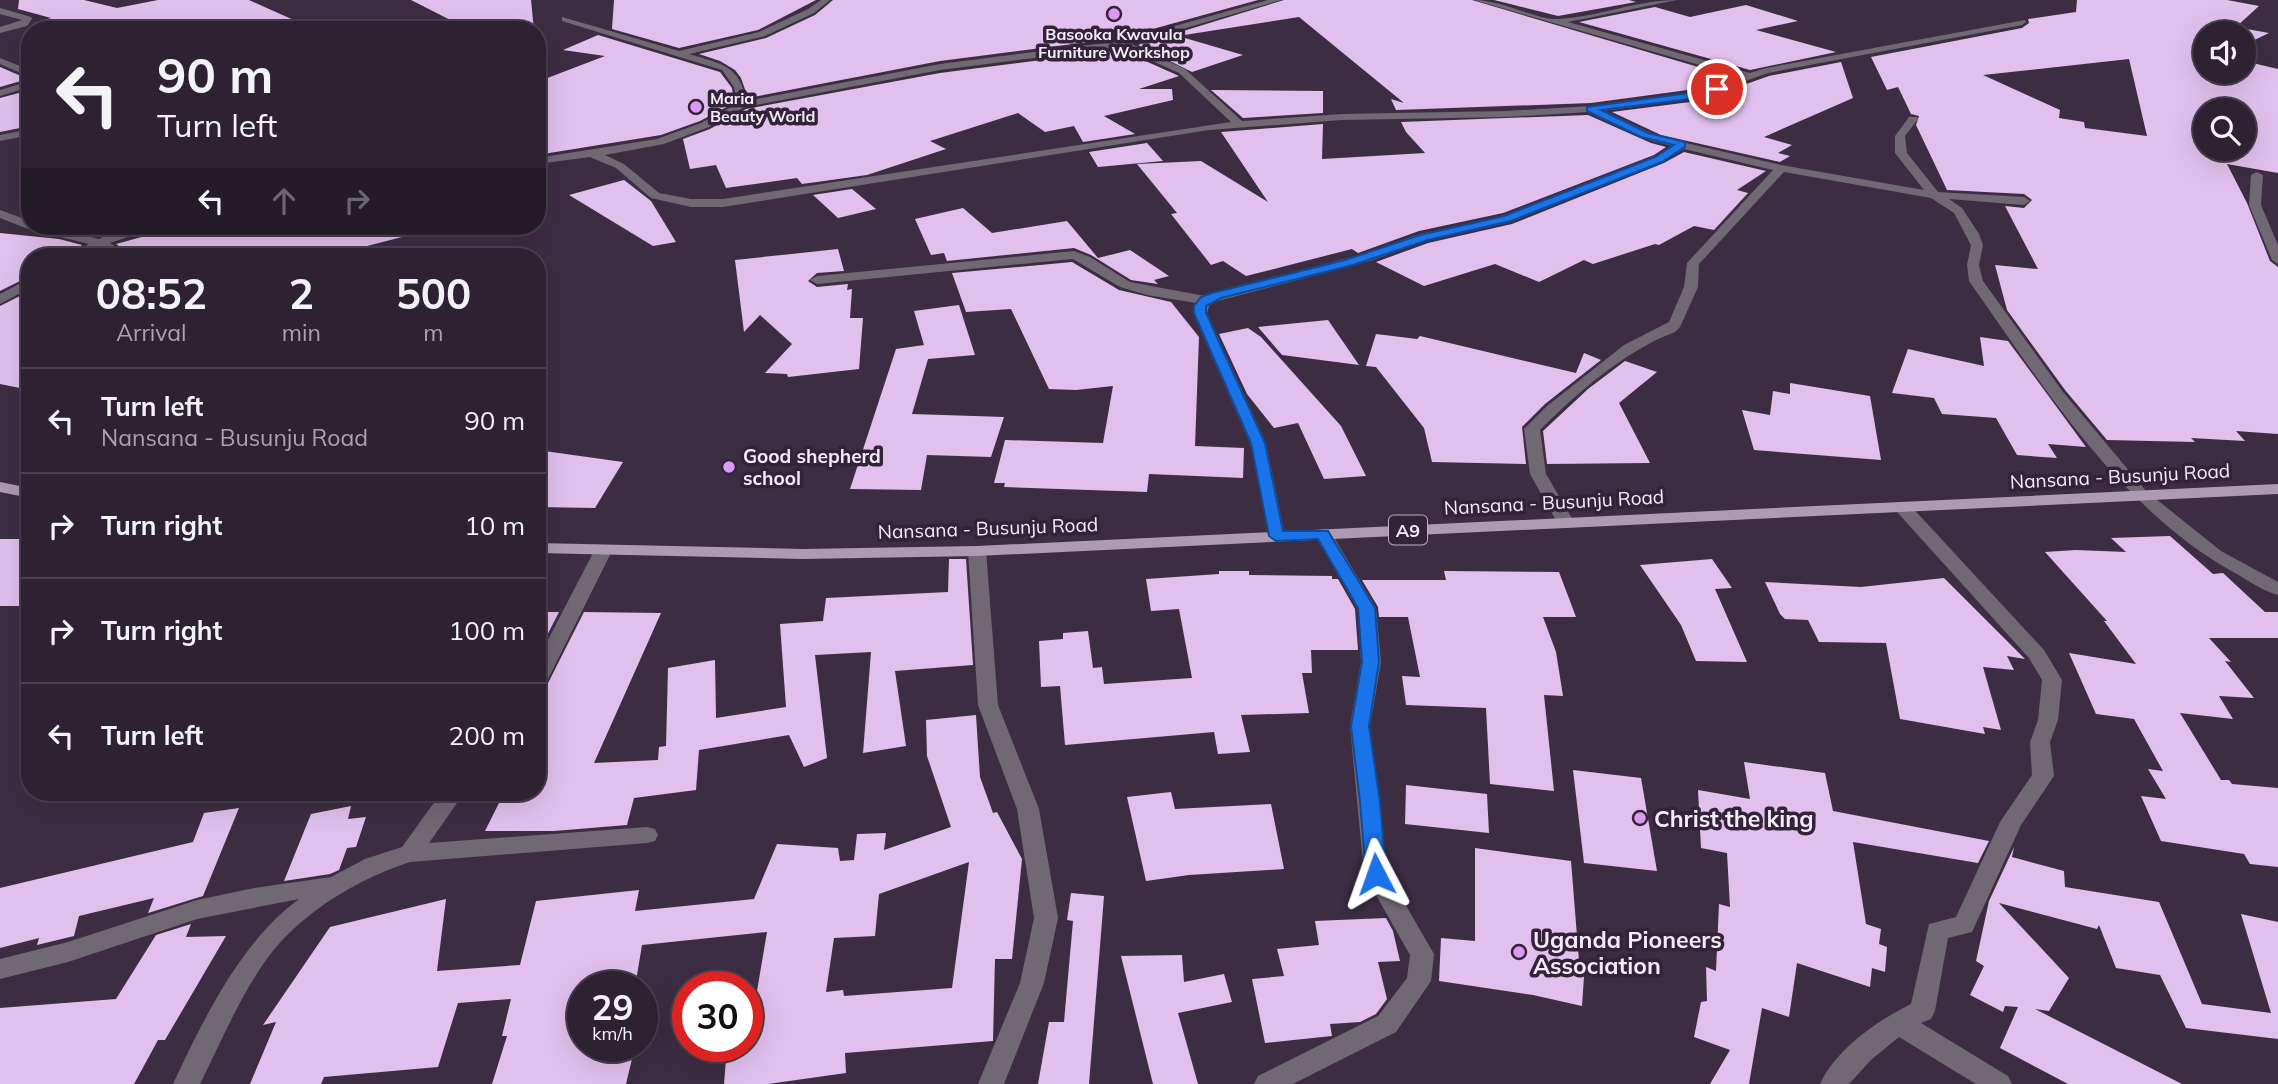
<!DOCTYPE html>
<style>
body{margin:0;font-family:Mulish,sans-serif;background:#362a3a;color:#f1f3f6;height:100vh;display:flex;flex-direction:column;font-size:26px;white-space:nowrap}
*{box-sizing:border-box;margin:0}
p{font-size:23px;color:#a7a4ac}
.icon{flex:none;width:38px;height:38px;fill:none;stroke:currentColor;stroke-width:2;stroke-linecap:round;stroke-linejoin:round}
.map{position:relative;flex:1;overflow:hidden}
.panel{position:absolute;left:21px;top:248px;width:525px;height:553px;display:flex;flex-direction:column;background:#2e2232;border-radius:28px;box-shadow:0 7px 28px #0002,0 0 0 2px #493f4d}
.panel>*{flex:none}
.top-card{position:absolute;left:21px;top:21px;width:525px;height:214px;border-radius:28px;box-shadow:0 7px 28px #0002,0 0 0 2px #493f4d;background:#2e2232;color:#f1f3f6;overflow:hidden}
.buttons{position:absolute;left:2193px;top:21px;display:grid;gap:14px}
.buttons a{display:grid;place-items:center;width:63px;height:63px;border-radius:50%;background:#2e2232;box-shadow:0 7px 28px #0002,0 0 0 2px #493f4d;font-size:35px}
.speed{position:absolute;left:567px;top:971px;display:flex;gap:14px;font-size:35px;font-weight:700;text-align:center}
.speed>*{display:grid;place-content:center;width:91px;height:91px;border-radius:50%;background:#2e2232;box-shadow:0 7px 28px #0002,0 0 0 2px #493f4d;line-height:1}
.speed small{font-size:18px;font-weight:400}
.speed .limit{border:10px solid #d22;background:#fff;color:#111}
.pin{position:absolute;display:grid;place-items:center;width:60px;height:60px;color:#fff;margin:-30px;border:4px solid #fff;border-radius:50%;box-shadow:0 2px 7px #0007}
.me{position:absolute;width:77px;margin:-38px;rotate:356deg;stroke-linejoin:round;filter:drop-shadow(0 0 5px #0008)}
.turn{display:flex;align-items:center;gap:24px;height:147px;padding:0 21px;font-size:32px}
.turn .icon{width:91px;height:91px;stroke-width:2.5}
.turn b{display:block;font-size:49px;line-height:60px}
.lanes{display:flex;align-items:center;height:66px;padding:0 21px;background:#0003;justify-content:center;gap:35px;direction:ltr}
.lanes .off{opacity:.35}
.eta{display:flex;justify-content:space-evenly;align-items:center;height:119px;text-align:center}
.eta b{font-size:42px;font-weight:700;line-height:49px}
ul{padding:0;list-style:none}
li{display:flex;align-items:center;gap:21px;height:105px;padding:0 21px;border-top:2px solid #493f4d}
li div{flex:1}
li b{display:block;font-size:26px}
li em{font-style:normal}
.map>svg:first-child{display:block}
.building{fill:#e1c0ed;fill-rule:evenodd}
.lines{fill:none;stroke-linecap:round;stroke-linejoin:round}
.street{fill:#706873;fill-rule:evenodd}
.primary{fill:#ac9bb2;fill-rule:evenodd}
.route{fill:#1a73e8;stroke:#114b97;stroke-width:2}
.poi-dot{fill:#dc99f4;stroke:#332339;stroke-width:2.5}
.labels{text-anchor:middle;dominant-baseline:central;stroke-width:7;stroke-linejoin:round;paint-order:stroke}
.far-poi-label{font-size:16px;font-weight:bold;fill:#f5eaf9;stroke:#332339}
.shield{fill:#332339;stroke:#bbaebf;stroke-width:2}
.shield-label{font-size:18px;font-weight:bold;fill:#f5eaf9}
.poi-label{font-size:19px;font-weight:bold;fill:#f5eaf9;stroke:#332339;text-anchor:start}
.street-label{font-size:19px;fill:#f5eaf9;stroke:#332339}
.near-poi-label{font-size:23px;font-weight:bold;fill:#f5eaf9;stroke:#332339;text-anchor:start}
</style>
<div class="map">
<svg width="2278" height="1084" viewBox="0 0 2278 1084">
<rect width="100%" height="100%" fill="#3d2d43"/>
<!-- building -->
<g class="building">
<polygon points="19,0 84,0 117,8 158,0 249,0 316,30 35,30 34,23 51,18 18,9"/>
<polygon points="411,0 531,0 534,30 470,30"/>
<polygon points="614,0 816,0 758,30 679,48 612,29"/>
<polygon points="833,0 1258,0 1120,38 940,61 748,98 741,78 735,70 720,61 699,54 766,38 815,15"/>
<polygon points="1284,0 1472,0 1732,77 1695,89 1591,103 1396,110 1391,99 1404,103 1299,17 1178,36 1243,55 1192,72 1138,45"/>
<polygon points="1494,0 1629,0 1636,2 1558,16"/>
<path d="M 2077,0 L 2227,0 L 2259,6 L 2236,27 L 2269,33 L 2244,45 L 2244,33 L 2205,33 L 2205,72 L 2244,72 L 2244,61 L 2278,69 L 2278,173 L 2227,164 L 2247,203 L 2270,261 L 2278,267 L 2278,434 L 2236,431 L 2245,441 L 2191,438 L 2195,442 L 2107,440 L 2065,390 L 2007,310 L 1995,265 L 2038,269 L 2005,206 L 2024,208 L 2032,200 L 2024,194 L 1947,190 L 1916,125 L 1919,116 L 1911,114 L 1898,87 L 1887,90 L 1871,57 L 2022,28 L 2029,23 L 2028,19 L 2076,12 ZM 2129,59 L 2147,136 L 2085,128 L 2084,122 L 2059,118 L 2060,110 L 1983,75 ZM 2205,110 L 2244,110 L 2244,149 L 2205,149 Z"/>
<polygon points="1746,5 1798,21 1756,30 1836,52 1750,70 1579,22 1655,7 1690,17"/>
<polygon points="598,35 720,72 732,88 734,103 700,121 661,135 537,155 537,82 605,56 563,50"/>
<polygon points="1121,50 1179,76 1139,89 1172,89 1173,100 1104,116 1135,134 1083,142 1074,126 1045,132 1018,113 930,141 946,149 867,175 802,184 797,178 726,188 716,165 690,169 683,139 710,129 746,109 940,73"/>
<polygon points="1841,62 1853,98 1764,137 1792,145 1778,153 1790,156 1780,162 1661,135 1612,112 1698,101 1769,76"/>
<polygon points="0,67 28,79 0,87"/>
<polygon points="30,90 30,126 0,132 0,98"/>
<polygon points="1211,90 1323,91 1323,113 1243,118"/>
<polygon points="1588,115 1651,143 1666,147 1654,155 1503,213 1419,231 1358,253 1352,249 1246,276 1223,261 1211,265 1171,214 1177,213 1137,164 1201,161 1268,202 1221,132 1323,124 1322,159 1425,153 1406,132 1401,122"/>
<polygon points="1147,143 1163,161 1098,167 1089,152"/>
<polygon points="1684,152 1766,171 1737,190 1748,193 1714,230 1694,226 1659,245 1655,244 1593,264 1584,260 1539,282 1495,264 1424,286 1376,262 1428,243 1512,224 1664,163"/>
<polygon points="624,180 651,201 676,242 653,246 569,195"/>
<polygon points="852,189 876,209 838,218 813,195"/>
<polygon points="963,208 992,233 1067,221 1098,258 1130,250 1169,276 1154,280 1158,284 1131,280 1091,255 1074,248 947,261 944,253 931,255 915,219"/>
<polygon points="182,226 409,226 410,235 324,257 290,257 283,248 248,257 135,257 116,244"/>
<polygon points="0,233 59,239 82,245 64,257 30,257 30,276 0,291"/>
<polygon points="838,249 844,271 817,273 808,281 817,287 848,284 847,290 852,289 850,318 863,318 859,369 788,377 787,374 765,373 792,344 760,315 744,332 735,260"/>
<polygon points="1072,262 1119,290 1171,302 1199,337 1195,446 1244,448 1243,478 1149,474 1147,492 1004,487 1005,483 994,483 1005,440 1103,443 1113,386 1076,390 1049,389 1011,309 966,312 952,273"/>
<polygon points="30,291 30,390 0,384 0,306"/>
<polygon points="959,305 975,355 928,359 912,414 1004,417 991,457 927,455 921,490 850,489 896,349 924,345 914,311"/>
<polygon points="1328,320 1359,365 1282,355 1258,327"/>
<polygon points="1248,328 1261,337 1341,426 1366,476 1324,479 1298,423 1274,428 1247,394 1219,334"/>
<polygon points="1376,334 1417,339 1420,336 1576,373 1584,353 1601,360 1545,404 1522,427 1526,464 1432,462 1424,428 1376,367 1366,366"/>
<polygon points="1980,337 2008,341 2086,447 2048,444 2057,458 2017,455 1996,418 1942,414 1934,398 1892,393 1908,349 1984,366"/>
<polygon points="1625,361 1657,372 1619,403 1650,463 1547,464 1543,431 1588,389"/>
<polygon points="1790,383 1870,396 1881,460 1754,450 1742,410 1770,415 1773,391 1790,394"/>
<polygon points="537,450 623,462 595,508 537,507"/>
<polygon points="2170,536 2213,574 2223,573 2265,612 2278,612 2278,638 2209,638 2231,662 2225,661 2254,698 2219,696 2233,719 2180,713 2221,780 2229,780 2232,784 2278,788 2278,867 2250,864 2244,854 2161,841 2141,796 2166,799 2148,769 2163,771 2134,719 2096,714 2069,653 2136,664 2104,621 2107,621 2045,552 2076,550 2126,552 2111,538"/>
<rect x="0" y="539" width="30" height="67"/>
<polygon points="949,559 966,559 973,665 895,671 906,746 863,753 871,652 815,655 827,758 804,767 789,735 699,750 696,790 634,798 627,825 554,831 485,831 504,793 537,793 537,690 546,687 584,612 661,613 594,763 658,760 659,747 666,746 668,668 715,660 716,718 786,707 780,624 823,621 826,598 948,592"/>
<polygon points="1712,559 1732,588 1715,589 1747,662 1696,661 1681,625 1640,565"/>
<polygon points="1219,571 1249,571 1249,575 1332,576 1332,579 1338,579 1355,609 1358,650 1311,650 1312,673 1302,673 1309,713 1241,715 1250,752 1218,754 1214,732 1065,745 1060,686 1041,687 1039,641 1063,639 1063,633 1088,631 1093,668 1102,667 1104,684 1192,678 1179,609 1151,611 1146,579 1219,574"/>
<polygon points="1444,571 1559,572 1576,617 1543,617 1556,652 1563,696 1544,695 1554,791 1490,784 1486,708 1406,705 1402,676 1420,677 1408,617 1379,617 1378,607 1362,580 1446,580"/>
<polygon points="1944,578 2025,659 2007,656 2014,670 1983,667 2001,730 1983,727 1985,734 1900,719 1886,643 1819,642 1808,620 1785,619 1780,614 1765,582 1861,587"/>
<polygon points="537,612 559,612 537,655"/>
<path d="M 976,715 L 980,777 L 993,813 L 997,812 L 1022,859 L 1012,959 L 995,959 L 993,1041 L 845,1053 L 846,1073 L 768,1084 L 724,1084 L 727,1046 L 747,1046 L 747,998 L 756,997 L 767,932 L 642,945 L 635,987 L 583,987 L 583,1046 L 635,1046 L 626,1084 L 492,1084 L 507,1036 L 502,1036 L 511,999 L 458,1003 L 438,1067 L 324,1077 L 321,1084 L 250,1084 L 276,1022 L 263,1025 L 330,927 L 446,899 L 437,971 L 520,965 L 536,901 L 639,890 L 635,911 L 754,899 L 777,844 L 838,848 L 840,861 L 854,860 L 857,834 L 886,833 L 884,850 L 951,827 L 927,756 L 926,720 ZM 969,862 L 952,988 L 844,996 L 843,990 L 826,992 L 834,938 L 875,936 L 879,894 Z"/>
<polygon points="1744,762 1825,773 1833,811 1989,841 1978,863 1853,842 1866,924 1881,929 1879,944 1887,947 1885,972 1872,968 1870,987 1797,963 1789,1017 1762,1008 1749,1084 1710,1084 1730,1050 1694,1037 1701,1002 1707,1001 1706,967 1716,971 1719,904 1730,907 1727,853 1701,848 1698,790 1750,799"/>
<polygon points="1573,770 1641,778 1657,871 1584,863"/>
<polygon points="1406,785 1487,794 1489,833 1405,824"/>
<polygon points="1171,792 1175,809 1271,804 1284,869 1189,875 1146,881 1127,797"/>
<polygon points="351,806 348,819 366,817 356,847 347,848 339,870 330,874 284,881 311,814"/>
<polygon points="239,808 203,896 148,913 154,898 79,916 74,936 37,945 39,938 0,948 0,888 193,842 204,813"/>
<polygon points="2014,847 2012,857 2064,871 2065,887 2159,902 2202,1004 2271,1013 2241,914 2278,922 2278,1039 2186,1028 2160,975 2116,968 2099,925 2097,929 1999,903 2069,978 2049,1011 2035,1009 2182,1084 2068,1084 2000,1048 2018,1007 2005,1006 2003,1012 1970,995 1984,966 1976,961 1989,901"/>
<polygon points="1475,848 1571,861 1579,961 1585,962 1582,1006 1533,995 1439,981 1441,938 1475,941"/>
<polygon points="1071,893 1104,896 1089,1084 1038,1084 1049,1022 1064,1022 1073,921 1067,920"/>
<polygon points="1386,918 1393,931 1400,961 1378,962 1387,999 1376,1014 1360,1022 1330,1024 1332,1036 1265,1043 1252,979 1284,976 1277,949 1319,945 1315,921"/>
<polygon points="191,924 186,937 226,936 165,1040 158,1040 134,1084 0,1084 0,1008 116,999 156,935"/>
<polygon points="1182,955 1184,982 1224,974 1232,1002 1178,1013 1198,1084 1153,1084 1121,956"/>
</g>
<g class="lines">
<!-- street -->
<g class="street">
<path d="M 821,0 L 830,0 L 814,13 L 765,36 L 689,54 C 720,64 740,64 746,101 L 940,64 L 1121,41 L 1268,0 L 1281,0 L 1131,44 L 1185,69 L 1242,121 L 1342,114 L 1506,111 L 1591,106 L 1696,92 L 1741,77 L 1474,0 C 1502,0 1537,20 1558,19 C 1598,17 1637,0 1677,0 L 1568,22 L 1750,73 L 1766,68 L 2025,20 L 2026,22 L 2022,25 L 1768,73 L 1698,98 L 1603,111 L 1660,137 L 1781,165 L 1924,190 L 1895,153 L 1895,136 L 1909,117 L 1917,117 L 1918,119 L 1905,136 L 1907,153 L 1938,192 L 2024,197 L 2030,201 L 2024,205 L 1949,199 L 1962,208 L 1979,234 L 1983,245 L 1979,265 L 1983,281 L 2063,392 L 2146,491 L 2221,551 L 2278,582 L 2278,595 C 2263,591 2249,581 2235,573 C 2120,510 2043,386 1969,281 L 1967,265 L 1971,245 L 1954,213 L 1931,198 L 1784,172 L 1699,264 L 1698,287 L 1680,327 L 1675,332 C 1626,350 1577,393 1540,430 L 1546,474 L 1574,522 L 1565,527 L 1559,526 L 1530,474 L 1524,429 L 1547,406 L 1624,345 L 1669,322 L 1684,287 L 1687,263 L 1773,170 L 1684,149 L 1663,161 L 1511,222 L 1427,240 L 1373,260 L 1210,303 L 1207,313 L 1266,443 L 1285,536 L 1282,540 L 1270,540 L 1250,443 L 1193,313 L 1196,303 L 1147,295 L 1120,287 L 1073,259 L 817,284 L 810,280 L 817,276 L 1074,251 L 1090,257 L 1130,282 L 1205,296 L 1363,254 L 1420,234 L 1504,216 L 1655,157 L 1673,146 L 1652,141 L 1589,112 L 1506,117 L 1342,120 L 1209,130 L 723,207 L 691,207 L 651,198 L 616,168 L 590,157 L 537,164 L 537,158 L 657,139 L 701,123 L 737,104 L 734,87 L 722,70 L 562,21 L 562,17 L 679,51 L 759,32 L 808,9 ZM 1121,47 L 1179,73 L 1231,122 L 723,199 L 691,199 L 659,193 L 624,164 L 605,155 L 664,144 L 709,127 L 745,107 L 940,70 Z"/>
<polygon points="0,8 31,17 32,19 27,26 0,33 0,27 22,20 0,14"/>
<polygon points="0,58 30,70 30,77 0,64"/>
<polygon points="30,81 30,87 0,96 0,90"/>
<polygon points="30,129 30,135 0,141 0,135"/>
<polygon points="2257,172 2263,175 2261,205 2278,245 2278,264 2272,260 2249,205 2251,175"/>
<polygon points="0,210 30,221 30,226 46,226 99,239 112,232 139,226 160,226 110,243 133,257 118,257 100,248 81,257 66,257 89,244 28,229 0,218"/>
<polygon points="30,278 30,288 0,304 0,294"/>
<path d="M 1903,503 L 1909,504 L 2044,650 L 2062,680 L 2058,720 L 2050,742 L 2054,776 L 2021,825 L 1972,932 L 1948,938 L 1935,1011 L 1931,1019 L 1921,1023 L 2008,1076 L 2012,1084 L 1976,1084 L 1899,1037 L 1871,1060 L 1849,1084 L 1820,1084 C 1837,1048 1877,1021 1911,1004 L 1929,924 L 1956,917 L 2000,822 L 2032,775 L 2030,742 L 2038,720 L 2042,680 L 2029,658 L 1897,512 L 1895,508 Z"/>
<polygon points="1323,529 1332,534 1376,608 1381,662 1370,726 1387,873 1434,954 1431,981 1396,1032 1293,1084 1254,1084 1258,1076 1378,1016 1407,978 1410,955 1364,874 1350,726 1361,662 1358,608 1314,534"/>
<polygon points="603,546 612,551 547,681 544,686 537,688 537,661 594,551"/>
<polygon points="977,546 986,551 998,705 1039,809 1058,918 1044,983 1004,1084 978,1084 1020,983 1034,918 1017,809 978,705 968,551"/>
<path d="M 441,793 L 464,793 L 429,843 L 647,827 L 655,829 L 658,835 L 655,841 L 647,843 L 410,862 C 360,878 306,910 272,952 C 242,991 222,1040 200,1084 L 173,1084 C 203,1020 241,941 299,899 L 197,919 L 68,962 L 0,979 L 0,959 L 68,942 L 197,900 L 254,888 L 331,877 L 365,859 L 402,847 Z"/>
</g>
<!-- primary -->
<g class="primary">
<polygon points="0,482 30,488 30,498 0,492"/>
<polygon points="2278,484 2278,494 977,556 803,559 537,553 537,543 803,549 977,546"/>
</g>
</g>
<!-- route -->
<polygon class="route" points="1717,86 1720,87 1720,90 1698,98 1601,110 1648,133 1685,142 1685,147 1662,162 1511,221 1428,240 1353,265 1221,298 1206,306 1206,313 1265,443 1283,531 1328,531 1375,608 1379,662 1369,726 1380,802 1386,874 1383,879 1376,882 1369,879 1366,874 1360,802 1351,726 1362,662 1358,608 1318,539 1276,541 1269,536 1251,443 1194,313 1194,306 1201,297 1212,293 1345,260 1420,235 1504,216 1655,157 1674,145 1641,137 1587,111 1587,107 1696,92"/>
<!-- markers -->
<g class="poi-dot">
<circle cx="1114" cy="14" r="7"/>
<circle cx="696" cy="107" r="7"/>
<circle cx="729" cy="467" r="7"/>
<circle cx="1640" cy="818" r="7"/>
<circle cx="1519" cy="952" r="7"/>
</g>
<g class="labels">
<!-- far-poi labels -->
<g class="far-poi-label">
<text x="1114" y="34">Basooka Kwavula<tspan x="1114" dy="18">Furniture Workshop</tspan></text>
<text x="710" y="98" text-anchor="start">Maria<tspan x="710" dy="18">Beauty World</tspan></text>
</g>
<!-- shield labels -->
<rect class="shield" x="1389" y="515.5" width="38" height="29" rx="5"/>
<g class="shield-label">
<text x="1408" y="530">A9</text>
</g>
<!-- poi labels -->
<g class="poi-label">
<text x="743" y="456">Good shepherd<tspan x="743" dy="22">school</tspan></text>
</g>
<!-- street labels -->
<g class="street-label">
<text transform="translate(2120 476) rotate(-3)">Nansana - Busunju Road</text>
<text transform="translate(1554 502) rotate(-3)">Nansana - Busunju Road</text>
<text transform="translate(988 528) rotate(-2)">Nansana - Busunju Road</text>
</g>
<!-- near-poi labels -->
<g class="near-poi-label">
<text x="1654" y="818">Christ the king</text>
<text x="1533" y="939">Uganda Pioneers<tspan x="1533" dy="26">Association</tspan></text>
</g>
</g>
</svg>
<div class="buttons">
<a><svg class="icon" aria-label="sound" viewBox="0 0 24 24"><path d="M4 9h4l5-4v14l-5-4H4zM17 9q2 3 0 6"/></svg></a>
<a><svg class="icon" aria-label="search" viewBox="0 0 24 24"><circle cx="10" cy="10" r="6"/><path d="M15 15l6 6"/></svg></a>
</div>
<div class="speed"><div>29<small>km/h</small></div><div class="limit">30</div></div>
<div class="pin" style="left:1717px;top:89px;background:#d93025"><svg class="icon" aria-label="arrive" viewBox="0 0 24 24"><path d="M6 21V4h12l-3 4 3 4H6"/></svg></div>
<svg class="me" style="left:1376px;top:874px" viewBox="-20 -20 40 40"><path d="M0-17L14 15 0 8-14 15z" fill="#1a73e8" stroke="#fff" stroke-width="4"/></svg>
<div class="top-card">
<div class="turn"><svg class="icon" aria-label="left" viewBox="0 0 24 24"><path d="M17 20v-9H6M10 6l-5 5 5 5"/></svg><div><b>90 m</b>Turn left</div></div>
<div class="lanes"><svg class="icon" aria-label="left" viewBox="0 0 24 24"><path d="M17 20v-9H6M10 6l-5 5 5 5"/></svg><svg class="icon off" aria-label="ahead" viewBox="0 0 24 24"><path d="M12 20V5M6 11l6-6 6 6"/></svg><svg class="icon off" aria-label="right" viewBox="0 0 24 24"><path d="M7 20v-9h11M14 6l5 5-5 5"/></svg></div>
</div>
<section class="panel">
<div class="eta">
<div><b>08:52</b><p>Arrival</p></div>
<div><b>2</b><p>min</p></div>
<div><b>500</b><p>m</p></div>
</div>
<ul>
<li><svg class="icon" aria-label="left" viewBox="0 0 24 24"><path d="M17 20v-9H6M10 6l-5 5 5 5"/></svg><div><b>Turn left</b><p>Nansana - Busunju Road</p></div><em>90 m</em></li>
<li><svg class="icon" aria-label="right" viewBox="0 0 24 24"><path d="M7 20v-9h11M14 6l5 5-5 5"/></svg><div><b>Turn right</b></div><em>10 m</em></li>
<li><svg class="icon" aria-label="right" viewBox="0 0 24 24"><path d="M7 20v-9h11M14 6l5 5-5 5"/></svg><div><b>Turn right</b></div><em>100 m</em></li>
<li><svg class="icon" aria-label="left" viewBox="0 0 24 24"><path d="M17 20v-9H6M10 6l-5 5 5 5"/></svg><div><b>Turn left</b></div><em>200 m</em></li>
</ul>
</section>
</div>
